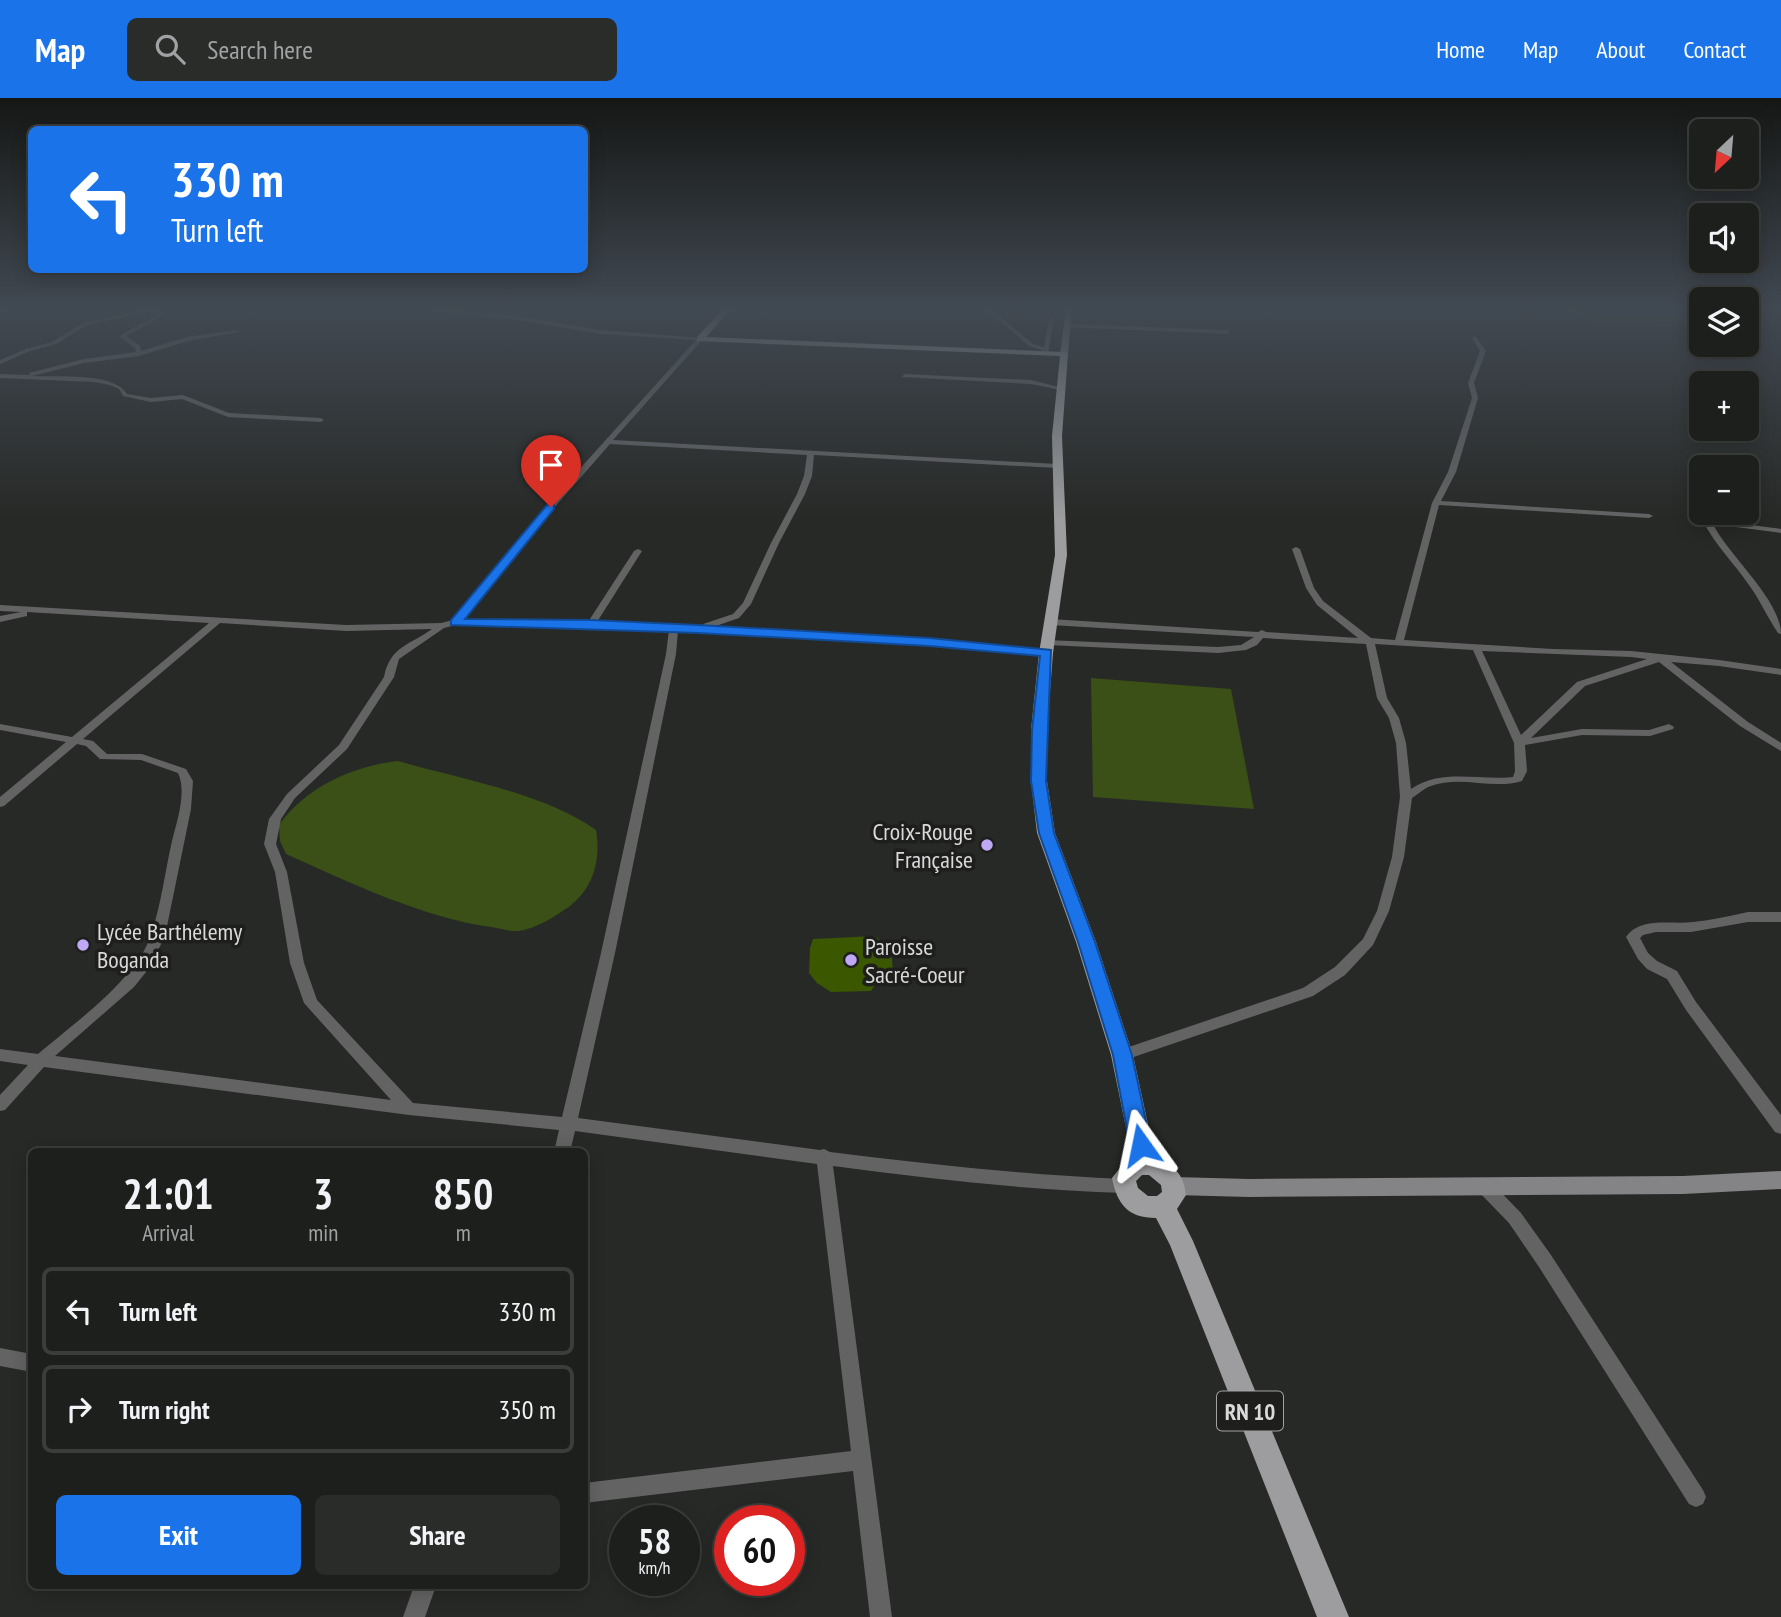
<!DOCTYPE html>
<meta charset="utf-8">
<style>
body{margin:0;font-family:"PT Sans Narrow",sans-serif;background:#2a2c29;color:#f1f3f6;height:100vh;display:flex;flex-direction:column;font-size:26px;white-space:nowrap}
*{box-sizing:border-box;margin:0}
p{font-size:23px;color:#a0a2a3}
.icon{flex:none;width:38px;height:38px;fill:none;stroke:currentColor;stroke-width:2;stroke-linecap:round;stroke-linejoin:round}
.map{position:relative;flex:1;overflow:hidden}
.side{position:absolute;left:28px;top:1050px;width:560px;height:441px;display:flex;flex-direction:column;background:#1d1f1c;border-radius:10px;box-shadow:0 4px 18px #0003,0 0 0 2px #3b3d3b}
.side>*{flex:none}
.top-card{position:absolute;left:28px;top:28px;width:560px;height:147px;border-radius:10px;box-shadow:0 4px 18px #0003,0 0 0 2px #3b3d3b;background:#1a73e8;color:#fff;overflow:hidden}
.needle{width:46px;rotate:206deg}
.tools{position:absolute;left:1689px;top:21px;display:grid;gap:14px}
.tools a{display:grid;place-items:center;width:70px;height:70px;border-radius:10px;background:#1d1f1c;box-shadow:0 4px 18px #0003,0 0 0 2px #3b3d3b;font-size:35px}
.speed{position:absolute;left:609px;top:1407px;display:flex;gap:14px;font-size:35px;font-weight:700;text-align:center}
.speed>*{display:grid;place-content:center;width:91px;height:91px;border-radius:50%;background:#1d1f1c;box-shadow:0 4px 18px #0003,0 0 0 2px #3b3d3b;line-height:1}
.speed small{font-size:18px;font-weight:400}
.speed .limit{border:10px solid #d22;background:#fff;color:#111}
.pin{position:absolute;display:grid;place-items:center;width:60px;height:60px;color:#fff;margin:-72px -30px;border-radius:50% 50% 50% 0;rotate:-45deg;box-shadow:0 0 7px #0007}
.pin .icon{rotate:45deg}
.me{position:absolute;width:77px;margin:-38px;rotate:348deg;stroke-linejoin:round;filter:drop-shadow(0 0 5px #0008)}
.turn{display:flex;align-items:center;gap:24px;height:147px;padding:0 28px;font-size:32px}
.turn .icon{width:91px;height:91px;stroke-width:2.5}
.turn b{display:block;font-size:49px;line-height:60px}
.eta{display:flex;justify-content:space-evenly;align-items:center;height:119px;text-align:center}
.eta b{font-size:42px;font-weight:700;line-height:49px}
.primary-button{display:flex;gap:14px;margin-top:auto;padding:14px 28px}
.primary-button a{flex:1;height:80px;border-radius:10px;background:#1a73e8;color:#fff;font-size:28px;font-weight:700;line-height:80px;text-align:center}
.primary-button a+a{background:#2a2c29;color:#f1f3f6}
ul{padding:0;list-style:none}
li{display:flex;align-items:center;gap:21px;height:88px;margin:0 14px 10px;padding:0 14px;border:4px solid #3b3d3b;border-radius:10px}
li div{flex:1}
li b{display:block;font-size:26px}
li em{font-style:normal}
header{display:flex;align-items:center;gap:42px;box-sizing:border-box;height:98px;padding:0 35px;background:#1a73e8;color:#fff}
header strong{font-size:33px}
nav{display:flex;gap:38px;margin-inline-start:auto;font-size:24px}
.search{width:490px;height:63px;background:#2a2c29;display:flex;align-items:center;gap:18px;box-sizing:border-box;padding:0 24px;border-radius:10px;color:#a0a2a3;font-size:26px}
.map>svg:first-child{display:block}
.green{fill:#3a5016}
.building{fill:#3b5700}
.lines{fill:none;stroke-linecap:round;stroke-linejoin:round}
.street{fill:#636364;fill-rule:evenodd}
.secondary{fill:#848385;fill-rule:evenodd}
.primary{fill:#9d9d9f;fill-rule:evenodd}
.route{fill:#1a73e8;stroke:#114b97;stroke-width:2}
.poi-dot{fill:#bfa9f4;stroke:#1e1f1d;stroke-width:2.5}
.labels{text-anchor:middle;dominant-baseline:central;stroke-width:7;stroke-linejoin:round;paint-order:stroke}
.shield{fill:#1e1f1d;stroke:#a1a2a1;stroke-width:2}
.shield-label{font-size:23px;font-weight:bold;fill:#d9dad9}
.poi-label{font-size:24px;fill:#d9dad9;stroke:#1e1f1d;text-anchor:start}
</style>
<header>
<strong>Map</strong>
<div class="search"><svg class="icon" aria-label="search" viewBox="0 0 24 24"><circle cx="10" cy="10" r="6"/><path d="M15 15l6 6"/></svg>Search here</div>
<nav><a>Home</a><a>Map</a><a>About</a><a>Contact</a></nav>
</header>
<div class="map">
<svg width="1781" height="1519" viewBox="0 0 1781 1519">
<rect width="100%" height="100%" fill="#272926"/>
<!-- green -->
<g class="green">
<polygon points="1565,210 1572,210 1587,220 1701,220 1701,224 1593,223"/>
<polygon points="1091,580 1231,591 1254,711 1093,699"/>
<path d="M 398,663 C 460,681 544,695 596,732 C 601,761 594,789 570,808 C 556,818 536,831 518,833 C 510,834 499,830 491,829 C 424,820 348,784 286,756 L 280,743 L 279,727 C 306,689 353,668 398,663 Z"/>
</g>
<!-- building -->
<polygon class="building" points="874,838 891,848 893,875 877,883 871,893 831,894 817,885 809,875 810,850 813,841"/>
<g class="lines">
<!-- street -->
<g class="street">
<polygon points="6,210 13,210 0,215 0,211"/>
<path d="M 149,210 L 159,210 L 156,212 L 166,216 L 126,238 L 140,248 L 141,253 L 187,239 L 237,232 L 240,234 L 188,243 L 139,258 L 84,265 L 32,278 C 56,279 115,274 127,296 L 151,300 L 183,297 L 229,315 L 321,320 L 324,322 L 321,324 L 228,319 L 182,301 L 151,304 L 123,298 L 119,291 L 110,287 L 94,284 L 0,280 L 0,276 L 30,277 L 29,275 L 84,261 L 136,254 L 135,250 L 119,238 L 159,216 L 151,213 L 87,227 L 56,246 L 30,253 L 0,266 L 0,262 L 26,251 L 52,244 L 83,225 Z"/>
<path d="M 414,210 L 429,210 L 526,219 L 600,232 L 702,240 L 702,242 L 613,342 L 1057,366 L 1061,368 L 1057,370 L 814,357 L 812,378 L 805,396 L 779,445 L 751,506 L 739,520 L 713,529 L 899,540 L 1046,552 L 1049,553 L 1049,557 L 825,541 L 678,533 L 676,556 L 615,855 L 578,1020 L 820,1052 L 824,1051 L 830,1054 C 928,1066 1025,1077 1124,1081 L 1130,1083 L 1132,1088 L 1130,1093 L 1124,1095 C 1026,1092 930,1081 833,1068 L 892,1519 L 870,1519 L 853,1373 L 584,1405 L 584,1385 L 851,1353 L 817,1066 L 575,1033 L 570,1054 L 554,1054 L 559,1032 L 409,1017 L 44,969 L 5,1012 L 0,1013 L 0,997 L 28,967 L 0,963 L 0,951 L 38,956 C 73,926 137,881 151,837 C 161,807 165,774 172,743 C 177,723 187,694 178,675 L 141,662 L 100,661 L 86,648 L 77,646 L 4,708 L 0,709 L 0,699 L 66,644 L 0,632 L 0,626 L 72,639 L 209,525 L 27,514 L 27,518 L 0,524 L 0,518 L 21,514 L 0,513 L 0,507 L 346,527 L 441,525 L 453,522 L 547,407 L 696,242 L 600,236 L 526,223 ZM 610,346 L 807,357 L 804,378 L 797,396 L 771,445 L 743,505 L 733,516 L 703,526 L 702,528 L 597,524 L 642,453 L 638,451 L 634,453 L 588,524 L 463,521 L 553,411 ZM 220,525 L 346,533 L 432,531 C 410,547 390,548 384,579 L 339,647 L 287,696 L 269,721 L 264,746 L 275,774 L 290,865 L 304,905 L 391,1002 L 55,958 L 134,889 L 150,869 L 165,838 L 191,711 L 193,683 L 186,671 L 142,656 L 107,656 L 93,643 L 83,641 ZM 456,527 L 669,532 L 666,556 L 601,855 L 562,1019 L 413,1005 L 317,902 L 304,865 L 287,774 L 276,746 L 281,721 L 295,700 L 347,651 L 394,579 L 399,561 L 444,530 Z"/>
<polygon points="985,210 990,210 1033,246 1044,249 1049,220 1054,219 1048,256 1044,256 1044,253 1029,248"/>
<polygon points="1067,226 1227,232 1230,234 1227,236 1065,229"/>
<path d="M 1475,238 L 1486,253 L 1474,285 L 1478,300 L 1456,374 L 1441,403 L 1649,416 L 1653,418 L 1649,420 L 1439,407 L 1404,542 L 1553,551 L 1631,553 L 1719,562 L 1781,571 L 1781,577 L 1719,568 L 1671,564 L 1748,624 L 1781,645 L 1781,653 L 1740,628 L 1659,564 L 1585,588 L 1531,640 L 1582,631 L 1649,632 L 1669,626 L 1674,629 L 1673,631 L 1650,638 L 1582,637 L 1525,647 L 1527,673 L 1522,683 C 1493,692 1460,677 1431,688 C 1424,690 1417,697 1412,700 L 1404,759 L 1389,813 L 1373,847 L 1345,877 L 1313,898 L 1122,963 L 1117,961 L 1115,957 L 1117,953 L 1303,890 L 1335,869 L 1363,841 L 1377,813 L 1392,759 L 1400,699 L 1396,645 L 1389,620 L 1377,600 L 1366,546 L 1263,540 L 1257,547 L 1246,552 L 1218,555 L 1048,547 L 1045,546 L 1045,542 L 1218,549 L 1241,547 L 1254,539 L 1050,527 L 1045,524 L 1050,521 L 1258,534 L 1262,532 L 1266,534 L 1358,540 L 1317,507 L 1306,490 L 1292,451 L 1296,449 L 1300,451 L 1314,490 L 1323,503 L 1371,540 L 1395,542 L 1432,405 L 1448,374 L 1472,300 L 1468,285 L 1480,253 L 1472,240 ZM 1375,546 L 1473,552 L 1514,645 L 1515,673 L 1513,679 C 1478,683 1442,670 1411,691 L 1406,645 L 1399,620 L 1387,600 ZM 1482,553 L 1631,559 L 1647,561 L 1577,584 L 1521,637 Z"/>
<polygon points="904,276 1031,282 1063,290 1060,292 1031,286 902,279"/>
<path d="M 1704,421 L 1781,431 L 1781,435 L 1713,426 C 1728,457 1781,502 1781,536 L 1778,535 C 1767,519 1760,502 1749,487 C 1734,465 1715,447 1703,423 Z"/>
<path d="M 1748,814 L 1781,814 L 1781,824 L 1748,824 L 1691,834 L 1656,834 L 1643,837 L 1640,840 L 1648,855 L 1657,863 L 1677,873 L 1696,904 L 1781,1017 L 1781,1036 L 1775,1034 L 1686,912 L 1667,881 L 1647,871 L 1638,861 L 1626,839 C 1641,818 1671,827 1693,824 C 1712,822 1730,818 1748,814 Z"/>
<polygon points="1483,1080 1489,1082 1521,1115 1551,1157 1703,1392 1706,1399 1703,1406 1696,1409 1689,1406 1539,1169 1509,1125 1477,1092 1475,1087 1477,1082"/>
<polygon points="0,1250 32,1256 32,1274 0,1268"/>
<polygon points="414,1488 436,1488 425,1519 403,1519"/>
</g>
<!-- secondary -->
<g class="secondary">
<polygon points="1066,210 1072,210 1068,256 1064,258 1060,256"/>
<polygon points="1781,1073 1781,1091 1683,1096 1249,1099 1174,1097 1167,1095 1163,1088 1167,1081 1174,1079 1249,1081 1683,1078"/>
</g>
<!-- primary -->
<path class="primary" d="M 724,210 L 732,210 L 706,239 L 1064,254 L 1068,256 L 1062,338 L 1067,457 L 1053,555 L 1047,632 L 1047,683 L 1055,735 L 1096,844 L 1133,957 L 1155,1059 C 1174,1066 1184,1077 1186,1097 L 1177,1111 L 1193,1143 L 1349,1519 L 1317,1519 L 1170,1147 L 1156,1120 C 1128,1120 1117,1106 1112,1080 L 1127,1061 L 1132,1059 L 1111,957 L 1076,844 L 1037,735 L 1031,683 L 1031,632 L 1039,555 L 1055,457 L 1052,338 L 1060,258 L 697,243 L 697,239 ZM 1142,1077 L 1149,1077 L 1161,1087 L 1162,1094 L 1157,1098 L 1148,1098 L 1138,1090 L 1136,1083 Z"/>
</g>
<!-- sky -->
<linearGradient id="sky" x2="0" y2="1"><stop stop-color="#151715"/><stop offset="0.5" stop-color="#414952"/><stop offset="1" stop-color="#414952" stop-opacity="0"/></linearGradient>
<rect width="1781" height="422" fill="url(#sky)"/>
<!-- route -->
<polygon class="route" points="551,406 554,407 554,411 465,521 591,522 698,527 929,540 1051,552 1046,683 1054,735 1095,844 1132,957 1151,1047 1148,1053 1141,1056 1133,1053 1130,1047 1113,957 1078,844 1039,735 1031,683 1032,632 1040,558 929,548 698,535 451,527 451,522 547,407"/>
<!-- markers -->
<g class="poi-dot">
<circle cx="987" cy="747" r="7"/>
<circle cx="83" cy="847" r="7"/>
<circle cx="851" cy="862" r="7"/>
</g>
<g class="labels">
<!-- shield labels -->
<rect class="shield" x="1217" y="1293.5" width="66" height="39" rx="5"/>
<g class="shield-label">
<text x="1250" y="1313">RN 10</text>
</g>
<!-- poi labels -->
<g class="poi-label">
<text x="973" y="733" text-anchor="end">Croix-Rouge<tspan x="973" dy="28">Française</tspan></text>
<text x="97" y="833">Lycée Barthélemy<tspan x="97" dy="28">Boganda</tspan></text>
<text x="865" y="848">Paroisse<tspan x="865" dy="28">Sacré-Coeur</tspan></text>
</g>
</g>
</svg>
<div class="tools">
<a><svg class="needle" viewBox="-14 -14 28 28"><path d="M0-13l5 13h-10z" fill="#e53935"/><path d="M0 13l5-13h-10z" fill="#a0a2a3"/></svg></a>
<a><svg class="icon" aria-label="sound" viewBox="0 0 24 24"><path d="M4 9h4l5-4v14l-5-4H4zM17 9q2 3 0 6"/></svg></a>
<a><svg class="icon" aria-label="layers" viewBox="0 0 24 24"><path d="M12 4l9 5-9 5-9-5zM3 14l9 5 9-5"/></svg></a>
<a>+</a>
<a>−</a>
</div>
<div class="speed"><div>58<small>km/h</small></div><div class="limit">60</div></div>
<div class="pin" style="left:551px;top:409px;background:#d93025"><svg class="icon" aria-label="arrive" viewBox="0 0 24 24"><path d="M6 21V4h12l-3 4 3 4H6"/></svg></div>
<svg class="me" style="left:1141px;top:1047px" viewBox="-20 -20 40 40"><path d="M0-17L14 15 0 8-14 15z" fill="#1a73e8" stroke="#fff" stroke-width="4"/></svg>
<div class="top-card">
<div class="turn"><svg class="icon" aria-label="left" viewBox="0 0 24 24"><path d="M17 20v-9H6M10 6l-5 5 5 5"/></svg><div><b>330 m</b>Turn left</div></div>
</div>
<section class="side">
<div class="eta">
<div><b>21:01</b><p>Arrival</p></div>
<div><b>3</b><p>min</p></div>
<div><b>850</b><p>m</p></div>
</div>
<ul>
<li><svg class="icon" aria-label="left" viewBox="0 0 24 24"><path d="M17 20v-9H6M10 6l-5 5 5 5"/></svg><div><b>Turn left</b></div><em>330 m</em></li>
<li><svg class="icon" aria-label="right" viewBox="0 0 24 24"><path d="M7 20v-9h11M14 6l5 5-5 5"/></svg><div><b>Turn right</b></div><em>350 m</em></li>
</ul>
<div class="primary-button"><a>Exit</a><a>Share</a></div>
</section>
</div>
